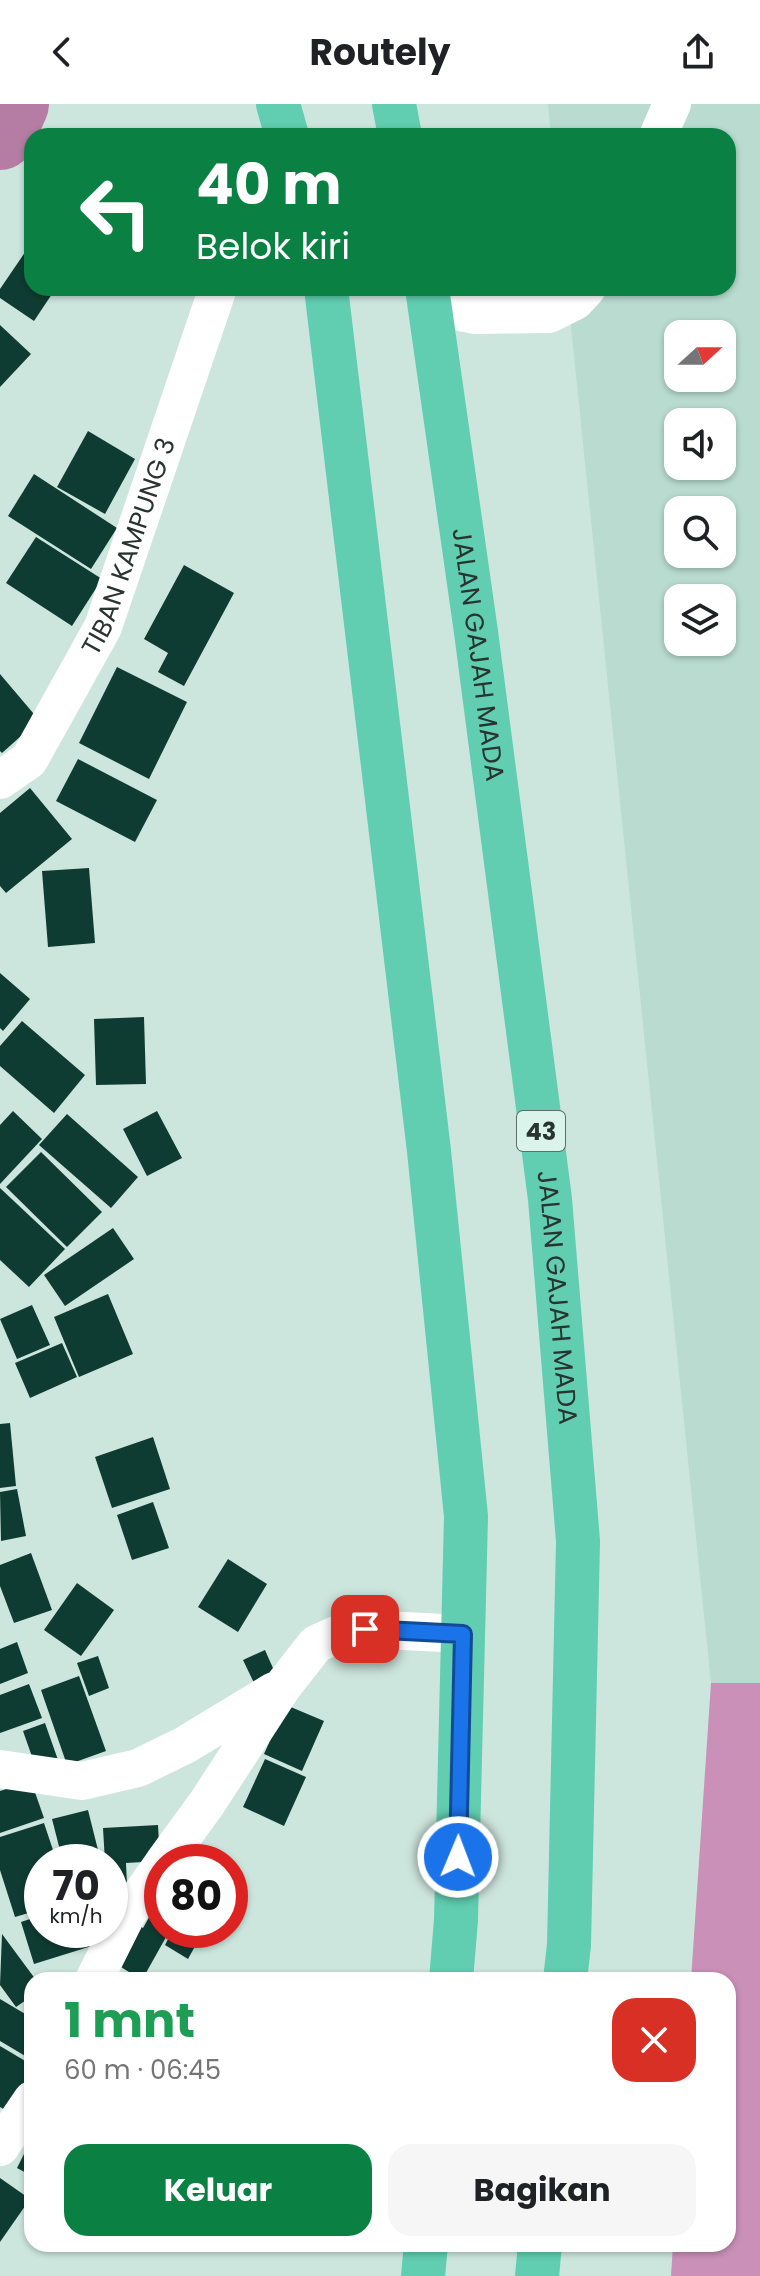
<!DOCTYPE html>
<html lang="id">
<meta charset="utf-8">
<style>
body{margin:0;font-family:Poppins,sans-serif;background:#f6f6f6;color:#202124;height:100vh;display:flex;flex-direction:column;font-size:30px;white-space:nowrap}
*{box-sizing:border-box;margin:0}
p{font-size:26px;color:#757577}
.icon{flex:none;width:44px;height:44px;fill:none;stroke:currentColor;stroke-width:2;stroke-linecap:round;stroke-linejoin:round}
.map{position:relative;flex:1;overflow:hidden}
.details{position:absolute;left:24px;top:1868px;width:712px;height:280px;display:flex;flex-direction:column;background:#fff;border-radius:24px;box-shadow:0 2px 6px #0004}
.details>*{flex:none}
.top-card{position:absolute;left:24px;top:24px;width:712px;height:168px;border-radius:24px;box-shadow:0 2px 6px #0004;background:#0b8043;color:#fff;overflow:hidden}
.needle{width:52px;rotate:69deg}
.buttons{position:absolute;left:664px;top:216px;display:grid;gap:16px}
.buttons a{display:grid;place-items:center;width:72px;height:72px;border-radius:16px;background:#fff;box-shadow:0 2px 6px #0004;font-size:40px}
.speed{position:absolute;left:24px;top:1740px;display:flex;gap:16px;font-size:40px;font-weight:700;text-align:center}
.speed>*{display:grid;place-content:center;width:104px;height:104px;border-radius:50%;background:#fff;box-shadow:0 2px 6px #0004;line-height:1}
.speed small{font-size:20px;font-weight:400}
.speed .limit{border:12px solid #d22;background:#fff;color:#111}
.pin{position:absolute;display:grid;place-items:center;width:68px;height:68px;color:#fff;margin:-34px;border-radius:16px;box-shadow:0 4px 12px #0006}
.me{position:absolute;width:88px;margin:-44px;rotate:1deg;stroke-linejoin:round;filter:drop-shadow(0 0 6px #0008)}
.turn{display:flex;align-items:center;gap:28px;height:168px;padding:0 40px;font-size:36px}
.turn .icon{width:104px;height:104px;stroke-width:2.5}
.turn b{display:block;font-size:56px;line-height:68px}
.round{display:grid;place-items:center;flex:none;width:84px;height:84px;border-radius:24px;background:#f6f6f6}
.headline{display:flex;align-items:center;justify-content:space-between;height:136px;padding:0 40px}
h1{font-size:48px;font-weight:700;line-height:60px;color:#1e9e55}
.primary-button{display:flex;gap:16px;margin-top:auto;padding:16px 40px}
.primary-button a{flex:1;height:92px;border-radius:24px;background:#0b8043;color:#fff;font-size:32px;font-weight:700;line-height:92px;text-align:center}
.primary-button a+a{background:#f6f6f6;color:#202124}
header{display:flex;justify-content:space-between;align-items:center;height:104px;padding:0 40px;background:#fff;font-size:36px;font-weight:700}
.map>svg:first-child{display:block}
.built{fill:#b9dbd0;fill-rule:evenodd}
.forest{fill:#ca90b8}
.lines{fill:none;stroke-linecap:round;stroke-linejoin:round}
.river{stroke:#b67da4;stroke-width:70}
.building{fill:#0f3c32}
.minor{stroke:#fff;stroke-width:38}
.highway{stroke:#61ceb1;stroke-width:44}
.route-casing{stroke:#114b97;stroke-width:20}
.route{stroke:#1a73e8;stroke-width:14}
.labels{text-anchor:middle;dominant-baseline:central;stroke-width:8;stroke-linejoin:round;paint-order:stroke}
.shield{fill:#daf3eb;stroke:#5e6d68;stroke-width:2}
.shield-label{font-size:24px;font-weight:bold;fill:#293330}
.street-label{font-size:26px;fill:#293330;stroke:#daf3eb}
</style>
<header><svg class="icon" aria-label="back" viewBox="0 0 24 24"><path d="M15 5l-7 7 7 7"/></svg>Routely<svg class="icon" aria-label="share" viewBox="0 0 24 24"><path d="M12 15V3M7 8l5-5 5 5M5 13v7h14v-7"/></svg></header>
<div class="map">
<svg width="760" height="2172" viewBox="0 0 760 2172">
<rect width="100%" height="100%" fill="#cde6dd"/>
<!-- built -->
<path class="built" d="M 548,0 L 760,0 L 760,1579 L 711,1579 L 567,184 L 728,184 L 728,32 L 551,32 ZM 678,230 L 722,230 L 722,274 L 678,274 ZM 678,318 L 722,318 L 722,362 L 678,362 ZM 678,406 L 722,406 L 722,450 L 678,450 ZM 678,494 L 722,494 L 722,538 L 678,538 Z"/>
<!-- forest -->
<polygon class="forest" points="711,1579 760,1579 760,2172 671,2172 673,2140 728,2140 728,1876 691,1876"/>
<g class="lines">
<!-- river -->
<polyline class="river" points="0,31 14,0"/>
</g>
<!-- building -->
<g class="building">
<polygon points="32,138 32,184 56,184 34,217 0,194 0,185"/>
<polygon points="0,221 31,250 0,283"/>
<polygon points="88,327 135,355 105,410 57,383"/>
<polygon points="34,370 117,424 91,465 8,412"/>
<polygon points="36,433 102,475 72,522 6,479"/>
<polygon points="184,461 234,489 184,582 158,568 168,549 144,535"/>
<polygon points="117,563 187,598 149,675 79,639"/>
<polygon points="0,570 39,616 2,649 0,647"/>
<polygon points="78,655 157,696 135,738 56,697"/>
<polygon points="30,684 72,735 6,789 0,782 0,709"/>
<polygon points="89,764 95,839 48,843 42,767"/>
<polygon points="0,869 30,895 3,927 0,924"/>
<polygon points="144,913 146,980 96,981 94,915"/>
<polygon points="22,917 85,971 54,1009 0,962 0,942"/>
<polygon points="13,1007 42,1035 0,1080 0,1021"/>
<polygon points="157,1007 182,1054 147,1072 123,1025"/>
<polygon points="67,1010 138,1073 111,1104 39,1041"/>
<polygon points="41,1048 102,1108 67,1143 6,1083"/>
<polygon points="0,1084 65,1145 29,1183 0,1156"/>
<polygon points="113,1124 134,1155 65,1202 44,1171"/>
<polygon points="108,1190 133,1250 79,1273 54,1213"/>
<polygon points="32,1201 50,1241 17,1255 0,1215"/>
<polygon points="62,1239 77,1273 30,1294 15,1259"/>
<polygon points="10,1319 16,1382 0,1384 0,1320"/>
<polygon points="153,1333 170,1385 112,1404 95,1353"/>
<polygon points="17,1385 26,1432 1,1437 0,1388"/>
<polygon points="153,1398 169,1444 132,1456 117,1411"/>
<polygon points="31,1449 52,1506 14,1519 0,1482 0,1461"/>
<polygon points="228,1455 267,1480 238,1528 198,1503"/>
<polygon points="77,1479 114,1506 81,1552 44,1526"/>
<polygon points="17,1538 28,1569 0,1580 0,1545"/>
<polygon points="265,1546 276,1571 255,1581 243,1556"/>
<polygon points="98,1552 109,1584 89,1592 77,1559"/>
<polygon points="79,1572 106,1647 67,1661 41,1586"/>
<polygon points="29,1580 42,1614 0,1629 0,1591"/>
<polygon points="286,1601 324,1617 302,1667 264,1650"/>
<polygon points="45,1619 58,1656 36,1664 23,1627"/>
<polygon points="265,1655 306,1673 284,1722 243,1703"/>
<polygon points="31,1677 44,1714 0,1729 0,1687"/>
<polygon points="88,1706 101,1758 63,1758 52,1715"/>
<polygon points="44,1719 57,1758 42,1758 42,1805 15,1813 0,1766 0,1733"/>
<polygon points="158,1721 160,1757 126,1759 127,1781 110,1782 110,1758 105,1758 103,1724"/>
<polygon points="160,1794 162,1795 162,1826 170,1826 142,1876 116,1860 138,1821 143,1824"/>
<polygon points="42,1811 42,1826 90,1826 95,1841 34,1860 21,1818"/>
<polygon points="173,1826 204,1826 188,1855 165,1841"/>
<polygon points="2,1830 36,1876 32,1876 32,1892 16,1903 0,1881"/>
<polygon points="0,1895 32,1914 32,1956 0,1937"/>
<polygon points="0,1942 32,1961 32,1984 15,2012 0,2003"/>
<polygon points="32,2034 32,2072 17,2064"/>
<polygon points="0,2074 30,2095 0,2138"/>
</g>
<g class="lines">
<!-- minor -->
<g class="minor">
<polyline points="658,32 672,0"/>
<polyline points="429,202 476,211 549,210 575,197 587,184"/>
<path id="s1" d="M 0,676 L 29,656 L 103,523 L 218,184"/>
<polyline points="0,1665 82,1677 138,1664 185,1641 274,1587"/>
<polyline points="164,1758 207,1699 283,1582 316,1540 336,1531 365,1525 463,1530"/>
<polyline points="94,1876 127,1810 162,1761"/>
<polyline points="0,2043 32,1996"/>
</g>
<!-- highway -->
<g class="highway">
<polyline points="278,0 287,32"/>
<polyline points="394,0 400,32"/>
<polyline points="326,184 429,1047 466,1412 456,1816 451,1876"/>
<path id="s2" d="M 427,184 L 476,528 L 550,1095 L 578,1437 L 569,1841 L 565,1876"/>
<polyline points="423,2172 426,2140"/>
<polyline points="537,2172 540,2140"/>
</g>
</g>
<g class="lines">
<!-- route casing -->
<g class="route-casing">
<polyline id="route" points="365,1525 463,1530 458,1753"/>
</g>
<!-- route -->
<use href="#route" class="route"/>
</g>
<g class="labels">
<!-- shield labels -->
<rect class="shield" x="517" y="1007" width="48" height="40" rx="6"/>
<g class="shield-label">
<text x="541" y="1027">43</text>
</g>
<!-- street labels -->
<g class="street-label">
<text stroke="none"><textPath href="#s1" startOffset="272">TIBAN KAMPUNG 3</textPath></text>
<text stroke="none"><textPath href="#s2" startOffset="370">JALAN GAJAH MADA</textPath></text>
<text stroke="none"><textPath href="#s2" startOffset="1018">JALAN GAJAH MADA</textPath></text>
</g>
</g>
</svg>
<div class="buttons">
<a><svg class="needle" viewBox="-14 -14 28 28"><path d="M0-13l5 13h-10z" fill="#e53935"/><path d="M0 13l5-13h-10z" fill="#757577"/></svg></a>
<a><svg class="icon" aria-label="sound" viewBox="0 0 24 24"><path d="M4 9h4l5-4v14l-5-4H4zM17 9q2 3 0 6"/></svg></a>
<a><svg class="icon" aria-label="search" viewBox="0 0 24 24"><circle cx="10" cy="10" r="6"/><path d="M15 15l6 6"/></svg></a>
<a><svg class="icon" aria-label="layers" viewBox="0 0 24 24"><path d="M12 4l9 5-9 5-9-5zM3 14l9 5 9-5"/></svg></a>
</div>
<div class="speed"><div>70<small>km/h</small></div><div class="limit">80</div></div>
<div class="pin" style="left:365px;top:1525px;background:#d93025"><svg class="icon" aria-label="arrive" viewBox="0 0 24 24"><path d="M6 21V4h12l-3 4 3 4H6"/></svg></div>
<svg class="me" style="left:458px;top:1753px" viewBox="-20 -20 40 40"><circle r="17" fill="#1a73e8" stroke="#fff" stroke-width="3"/><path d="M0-11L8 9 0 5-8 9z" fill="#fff"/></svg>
<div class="top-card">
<div class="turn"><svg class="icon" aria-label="left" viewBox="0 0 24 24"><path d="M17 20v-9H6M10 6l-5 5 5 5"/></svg><div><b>40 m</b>Belok kiri</div></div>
</div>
<section class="details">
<div class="headline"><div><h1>1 mnt</h1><p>60 m · 06:45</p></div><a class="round" style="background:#d93025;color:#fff"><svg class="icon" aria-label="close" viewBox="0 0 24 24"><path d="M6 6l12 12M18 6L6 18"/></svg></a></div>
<div class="primary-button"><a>Keluar</a><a>Bagikan</a></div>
</section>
</div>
